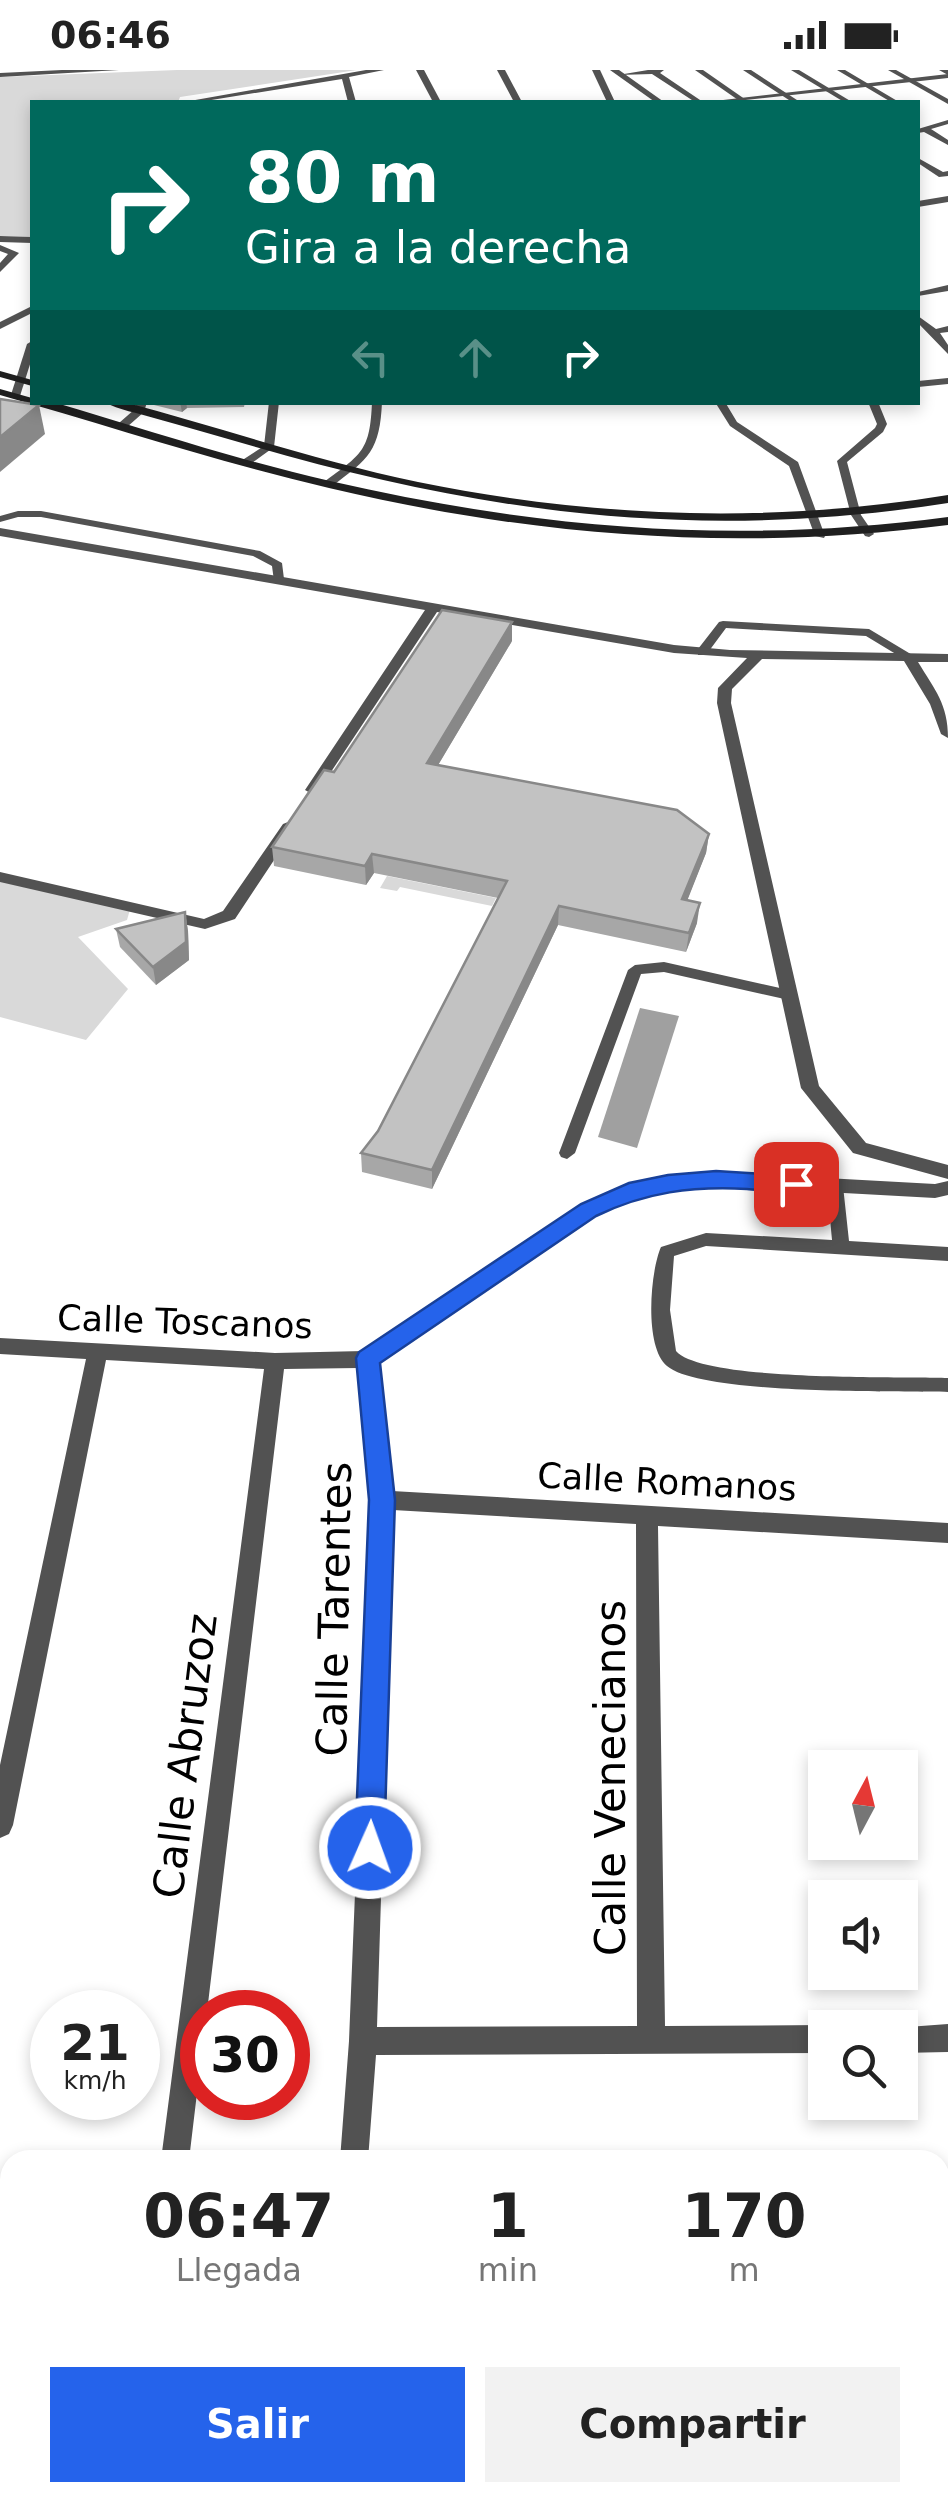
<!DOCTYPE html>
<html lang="es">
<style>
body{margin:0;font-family:"DejaVu Sans",sans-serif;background:#f2f2f2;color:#222;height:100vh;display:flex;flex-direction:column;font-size:38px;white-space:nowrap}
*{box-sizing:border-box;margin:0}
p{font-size:32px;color:#767676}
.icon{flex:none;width:55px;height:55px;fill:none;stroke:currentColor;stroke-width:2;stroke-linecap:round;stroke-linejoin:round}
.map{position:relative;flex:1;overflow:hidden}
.sheet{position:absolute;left:0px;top:2080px;width:950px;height:352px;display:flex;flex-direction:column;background:#fff;border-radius:30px 30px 0 0;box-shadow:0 5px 15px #0003}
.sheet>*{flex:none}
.top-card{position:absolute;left:30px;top:30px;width:890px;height:305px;border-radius:0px;box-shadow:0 5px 15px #0003;background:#00695c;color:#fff;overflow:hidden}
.needle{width:65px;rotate:7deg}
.tools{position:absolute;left:808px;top:1680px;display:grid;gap:20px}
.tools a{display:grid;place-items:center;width:110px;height:110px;border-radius:0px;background:#fff;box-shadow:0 5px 15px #0003;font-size:50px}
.speed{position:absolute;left:30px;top:1920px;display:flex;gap:20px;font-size:50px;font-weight:700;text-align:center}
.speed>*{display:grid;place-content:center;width:130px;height:130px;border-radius:50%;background:#fff;box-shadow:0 5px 15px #0003;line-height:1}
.speed small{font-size:25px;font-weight:400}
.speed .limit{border:15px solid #d22;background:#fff;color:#111}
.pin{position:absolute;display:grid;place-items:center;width:85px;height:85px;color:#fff;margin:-42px;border-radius:20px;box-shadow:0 5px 15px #0006}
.me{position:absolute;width:110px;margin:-55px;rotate:2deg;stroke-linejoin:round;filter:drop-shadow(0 0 8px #0008)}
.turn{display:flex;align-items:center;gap:35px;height:210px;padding:0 50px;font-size:45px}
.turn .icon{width:130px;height:130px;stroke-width:2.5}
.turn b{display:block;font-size:70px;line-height:85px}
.lanes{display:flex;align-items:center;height:95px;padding:0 50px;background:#0003;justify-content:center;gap:50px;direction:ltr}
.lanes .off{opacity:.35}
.eta{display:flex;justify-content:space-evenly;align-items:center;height:170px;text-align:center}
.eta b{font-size:60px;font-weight:600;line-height:70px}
.cta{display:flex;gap:20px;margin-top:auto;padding:20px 50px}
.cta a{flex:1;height:115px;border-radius:0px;background:#2563eb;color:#fff;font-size:40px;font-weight:600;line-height:115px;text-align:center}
.cta a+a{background:#f2f2f2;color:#222}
.status{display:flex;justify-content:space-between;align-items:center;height:70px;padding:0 50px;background:#fff;direction:ltr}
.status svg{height:28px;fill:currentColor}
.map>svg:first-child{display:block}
.green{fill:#d9d9d9}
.water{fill:#a0a0a0}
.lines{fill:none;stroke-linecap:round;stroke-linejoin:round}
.service{fill:#525252;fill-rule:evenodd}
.minor{fill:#525252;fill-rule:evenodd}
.secondary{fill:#1f1f1f;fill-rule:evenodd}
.wall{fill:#a7a7a7}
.shaded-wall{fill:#888}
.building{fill:#c2c2c2;stroke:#888;stroke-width:2.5}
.route{fill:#2563eb;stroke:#184099;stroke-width:2.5}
.labels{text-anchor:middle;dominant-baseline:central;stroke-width:10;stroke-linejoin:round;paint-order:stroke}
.street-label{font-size:35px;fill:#000;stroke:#fff}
.near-street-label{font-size:42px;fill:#000;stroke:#fff}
</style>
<div class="status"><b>06:46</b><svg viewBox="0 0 49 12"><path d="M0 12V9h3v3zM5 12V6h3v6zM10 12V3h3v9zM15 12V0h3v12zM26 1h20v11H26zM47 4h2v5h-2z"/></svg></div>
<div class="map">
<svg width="948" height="2432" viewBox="0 0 948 2432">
<rect width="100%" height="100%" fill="#fff"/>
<!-- green -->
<g class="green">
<polygon points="177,0 357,0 180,27 178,32 32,32 32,167 0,166 0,7"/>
<polygon points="0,805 131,836 127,850 78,867 128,919 86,970 0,947"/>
<polygon points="387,806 496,828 492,836 400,817 397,821 380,818"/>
</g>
<!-- water -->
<polygon class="water" points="640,938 679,946 637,1078 598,1067"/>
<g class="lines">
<!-- service -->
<g class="service">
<polygon points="648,0 664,0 660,3 703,32 695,32 652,4 618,5"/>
<polygon points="695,0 703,0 749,32 741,32"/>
<polygon points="743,0 751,0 800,32 792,32"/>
<polygon points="791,0 799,0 852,32 844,32"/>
<polygon points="837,0 845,0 899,32 891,32"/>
<polygon points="888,0 896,0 948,29 948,34"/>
<polygon points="939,0 948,0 948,5"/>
<polygon points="948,50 948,54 931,59 948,70 948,75 924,62 918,63 918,59"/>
<polygon points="918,88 943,102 948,101 948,106 939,107 918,93"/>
<polygon points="948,215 948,221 918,226 918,222"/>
<polygon points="918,246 936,259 948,256 948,262 940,263 948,275 948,284 918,253"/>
<polygon points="948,308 948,314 918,317 918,311"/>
<polygon points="269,332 279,332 274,377 252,393 244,393 244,389 264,376"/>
<path d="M 372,332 L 382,332 C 380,380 369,389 332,416 L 324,416 L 324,412 C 362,384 370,381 372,332 Z"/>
<polygon points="715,332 725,332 737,352 798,392 825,466 824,468 815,466 789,396 730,356"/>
<polygon points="868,332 878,332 887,354 883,362 847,392 861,445 874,464 869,467 865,466 851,445 837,391 875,358 877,354"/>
<polygon points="18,441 41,441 260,481 282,493 284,509 274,511 272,496 253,486 41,447 18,447 0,452 0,446"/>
<polygon points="723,551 869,559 914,586 904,589 866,566 726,558 706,585 698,585 698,579 719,552"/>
<polygon points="664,892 789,920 796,925 789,930 664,902 641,904 575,1083 567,1089 561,1087 559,1083 628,900 635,895"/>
<path d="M 835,1110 L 843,1116 L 849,1171 L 948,1177 L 948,1191 L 706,1176 L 674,1186 L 670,1240 L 676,1281 C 703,1312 900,1306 948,1308 L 948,1322 C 896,1321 701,1325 667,1296 C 644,1277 650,1202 661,1177 L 706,1163 L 832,1170 L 827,1116 Z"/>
</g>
<!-- minor -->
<g class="minor">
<polygon points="62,0 119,0 0,7 0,3"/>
<polygon points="366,0 384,0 349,7 356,32 348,32 342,9 199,32 184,32"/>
<polygon points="416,0 424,0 441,32 433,32"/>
<polygon points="497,0 505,0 522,32 514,32"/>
<polygon points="592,0 600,0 615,32 607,32"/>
<polygon points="610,0 619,0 664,32 655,32"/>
<polygon points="948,4 948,8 727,32 706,32"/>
<polygon points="948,126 948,132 918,137 918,131"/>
<polygon points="0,166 32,167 32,173 0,172"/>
<polygon points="0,175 19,183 0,202 0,193 8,184 0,181"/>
<polygon points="32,236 32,243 0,259 0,252"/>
<polygon points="32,271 32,288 20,326 10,328 27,274"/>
<polygon points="136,332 147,332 144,342 127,357 119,357 119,353 135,339"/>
<path d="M 0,458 L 674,575 L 730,580 L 948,584 L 948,592 L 918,592 C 935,620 948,634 948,668 L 941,664 L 930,634 L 904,591 L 762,589 L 732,619 L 731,633 L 819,1016 L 866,1073 L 948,1095 L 948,1109 L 853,1083 L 801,1018 L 717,633 L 718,618 L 747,588 L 674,583 L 437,542 L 319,720 L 312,724 L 305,720 L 425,540 L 0,466 Z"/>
<polygon points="288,752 296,757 235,849 205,859 0,812 0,802 204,849 223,841 283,754"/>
<path d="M 716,1102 L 935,1114 L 948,1111 L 948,1125 L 935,1128 L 716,1116 L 668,1119 L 634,1127 L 596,1145 L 379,1293 L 392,1421 L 948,1453 L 948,1473 L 658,1456 L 665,1956 L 825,1955 L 831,1958 L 825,1958 L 825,1983 L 376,1985 L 368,2090 L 340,2090 L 349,1971 L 371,1430 L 358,1298 L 284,1299 L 207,1942 L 202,1942 L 202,1981 L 189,2090 L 161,2090 L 264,1299 L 106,1290 L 13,1755 L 9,1764 L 0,1768 L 0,1695 L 86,1289 L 0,1284 L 0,1268 L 275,1283 L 364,1281 L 582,1135 L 629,1114 L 668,1105 ZM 393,1440 L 636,1454 L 637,1956 L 377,1957 Z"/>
<polygon points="948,1954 948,1982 900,1983 900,1958 894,1958"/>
<polygon points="0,2160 10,2161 10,2191 0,2190"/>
<rect x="940" y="2208" width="8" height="30"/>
<rect x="940" y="2299" width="8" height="32"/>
</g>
<!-- secondary -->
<g class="secondary">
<polygon points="0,301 32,310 32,316 0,307"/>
<path d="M 0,319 L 32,328 L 32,332 L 53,332 C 145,359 237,390 330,411 C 539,459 736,475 948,447 L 948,455 C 737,482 536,467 329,418 C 218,392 109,356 0,325 Z"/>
<path d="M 104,332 L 124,332 C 222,358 318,391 418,412 C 597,448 768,454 948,425 L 948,433 C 699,472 483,444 242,373 C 213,365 184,356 154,348 C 138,343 119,340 104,332 Z"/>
</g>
</g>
<!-- wall -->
<g class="wall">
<polygon points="149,332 245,332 244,337 187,338 182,342 150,334"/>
<polygon points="512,571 438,695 709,764 706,783 687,830 697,853 686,882 558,855 432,1119 362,1102 361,1083 378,1061 498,828 374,803 366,815 274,796 272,777 334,702"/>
<polygon points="185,842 188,861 189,890 156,915 120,877 116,859"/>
</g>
<!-- shaded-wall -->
<g class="shaded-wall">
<polygon points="180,332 186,332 187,338 182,342"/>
<polygon points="39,335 45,364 0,402 0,367"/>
<polygon points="512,552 512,571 428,712 427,693"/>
<polygon points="709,764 706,783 680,849 682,829"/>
<polygon points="372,784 374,803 366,815 365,796"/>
<polygon points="700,833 697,853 686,882 689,863"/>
<polygon points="559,836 558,855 432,1119 432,1100"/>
<polygon points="185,842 188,861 189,890 156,915 153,897"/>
</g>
<!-- building -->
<g class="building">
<polygon points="0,329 39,335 0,367"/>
<polygon points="442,540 512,552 427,693 677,740 709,764 682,829 700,833 689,863 559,836 432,1100 361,1083 378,1061 507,811 372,784 365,796 272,777 324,700 334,702"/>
<polygon points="185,842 186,872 153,897 116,859"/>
</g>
<!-- route -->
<path class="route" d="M 716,1101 L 796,1106 L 806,1114 C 796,1128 764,1120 747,1119 C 692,1116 646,1122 596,1146 L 380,1293 L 395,1430 L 384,1778 L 380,1788 L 370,1792 L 359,1788 L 355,1778 L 369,1430 L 356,1288 L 359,1282 L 581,1134 L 629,1113 L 668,1105 Z"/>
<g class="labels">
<!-- street labels -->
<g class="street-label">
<text transform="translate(185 1252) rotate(2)">Calle Toscanos</text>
<text transform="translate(667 1412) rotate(3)">Calle Romanos</text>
</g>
<!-- near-street labels -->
<g class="near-street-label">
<text transform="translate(334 1539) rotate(-89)">Calle Tarentes</text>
<text transform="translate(185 1686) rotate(-83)">Calle Abruzoz</text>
<text transform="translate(610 1708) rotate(-90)">Calle Venecianos</text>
</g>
</g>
</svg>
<div class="tools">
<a><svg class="needle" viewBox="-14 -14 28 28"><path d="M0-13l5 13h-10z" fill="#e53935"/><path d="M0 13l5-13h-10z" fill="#767676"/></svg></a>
<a><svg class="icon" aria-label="sound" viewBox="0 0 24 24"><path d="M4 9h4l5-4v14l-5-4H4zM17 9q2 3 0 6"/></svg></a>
<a><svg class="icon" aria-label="search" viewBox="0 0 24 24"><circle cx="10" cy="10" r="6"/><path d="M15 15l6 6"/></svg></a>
</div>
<div class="speed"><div>21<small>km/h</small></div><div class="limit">30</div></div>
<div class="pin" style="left:796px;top:1114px;background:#d93025"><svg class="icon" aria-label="arrive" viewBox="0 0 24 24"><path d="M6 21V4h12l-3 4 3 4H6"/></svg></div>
<svg class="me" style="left:370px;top:1778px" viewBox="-20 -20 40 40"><circle r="17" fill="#2563eb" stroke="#fff" stroke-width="3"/><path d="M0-11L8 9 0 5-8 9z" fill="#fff"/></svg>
<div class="top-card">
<div class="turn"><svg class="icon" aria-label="right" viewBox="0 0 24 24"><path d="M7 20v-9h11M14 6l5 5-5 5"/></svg><div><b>80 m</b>Gira a la derecha</div></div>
<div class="lanes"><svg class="icon off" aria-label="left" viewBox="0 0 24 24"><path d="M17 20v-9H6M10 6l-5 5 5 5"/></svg><svg class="icon off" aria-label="ahead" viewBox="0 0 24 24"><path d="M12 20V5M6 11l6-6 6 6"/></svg><svg class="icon" aria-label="right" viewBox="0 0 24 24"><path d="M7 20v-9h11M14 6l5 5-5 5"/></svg></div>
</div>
<section class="sheet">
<div class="eta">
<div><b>06:47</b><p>Llegada</p></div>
<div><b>1</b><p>min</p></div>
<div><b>170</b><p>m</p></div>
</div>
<div class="cta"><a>Salir</a><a>Compartir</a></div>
</section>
</div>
